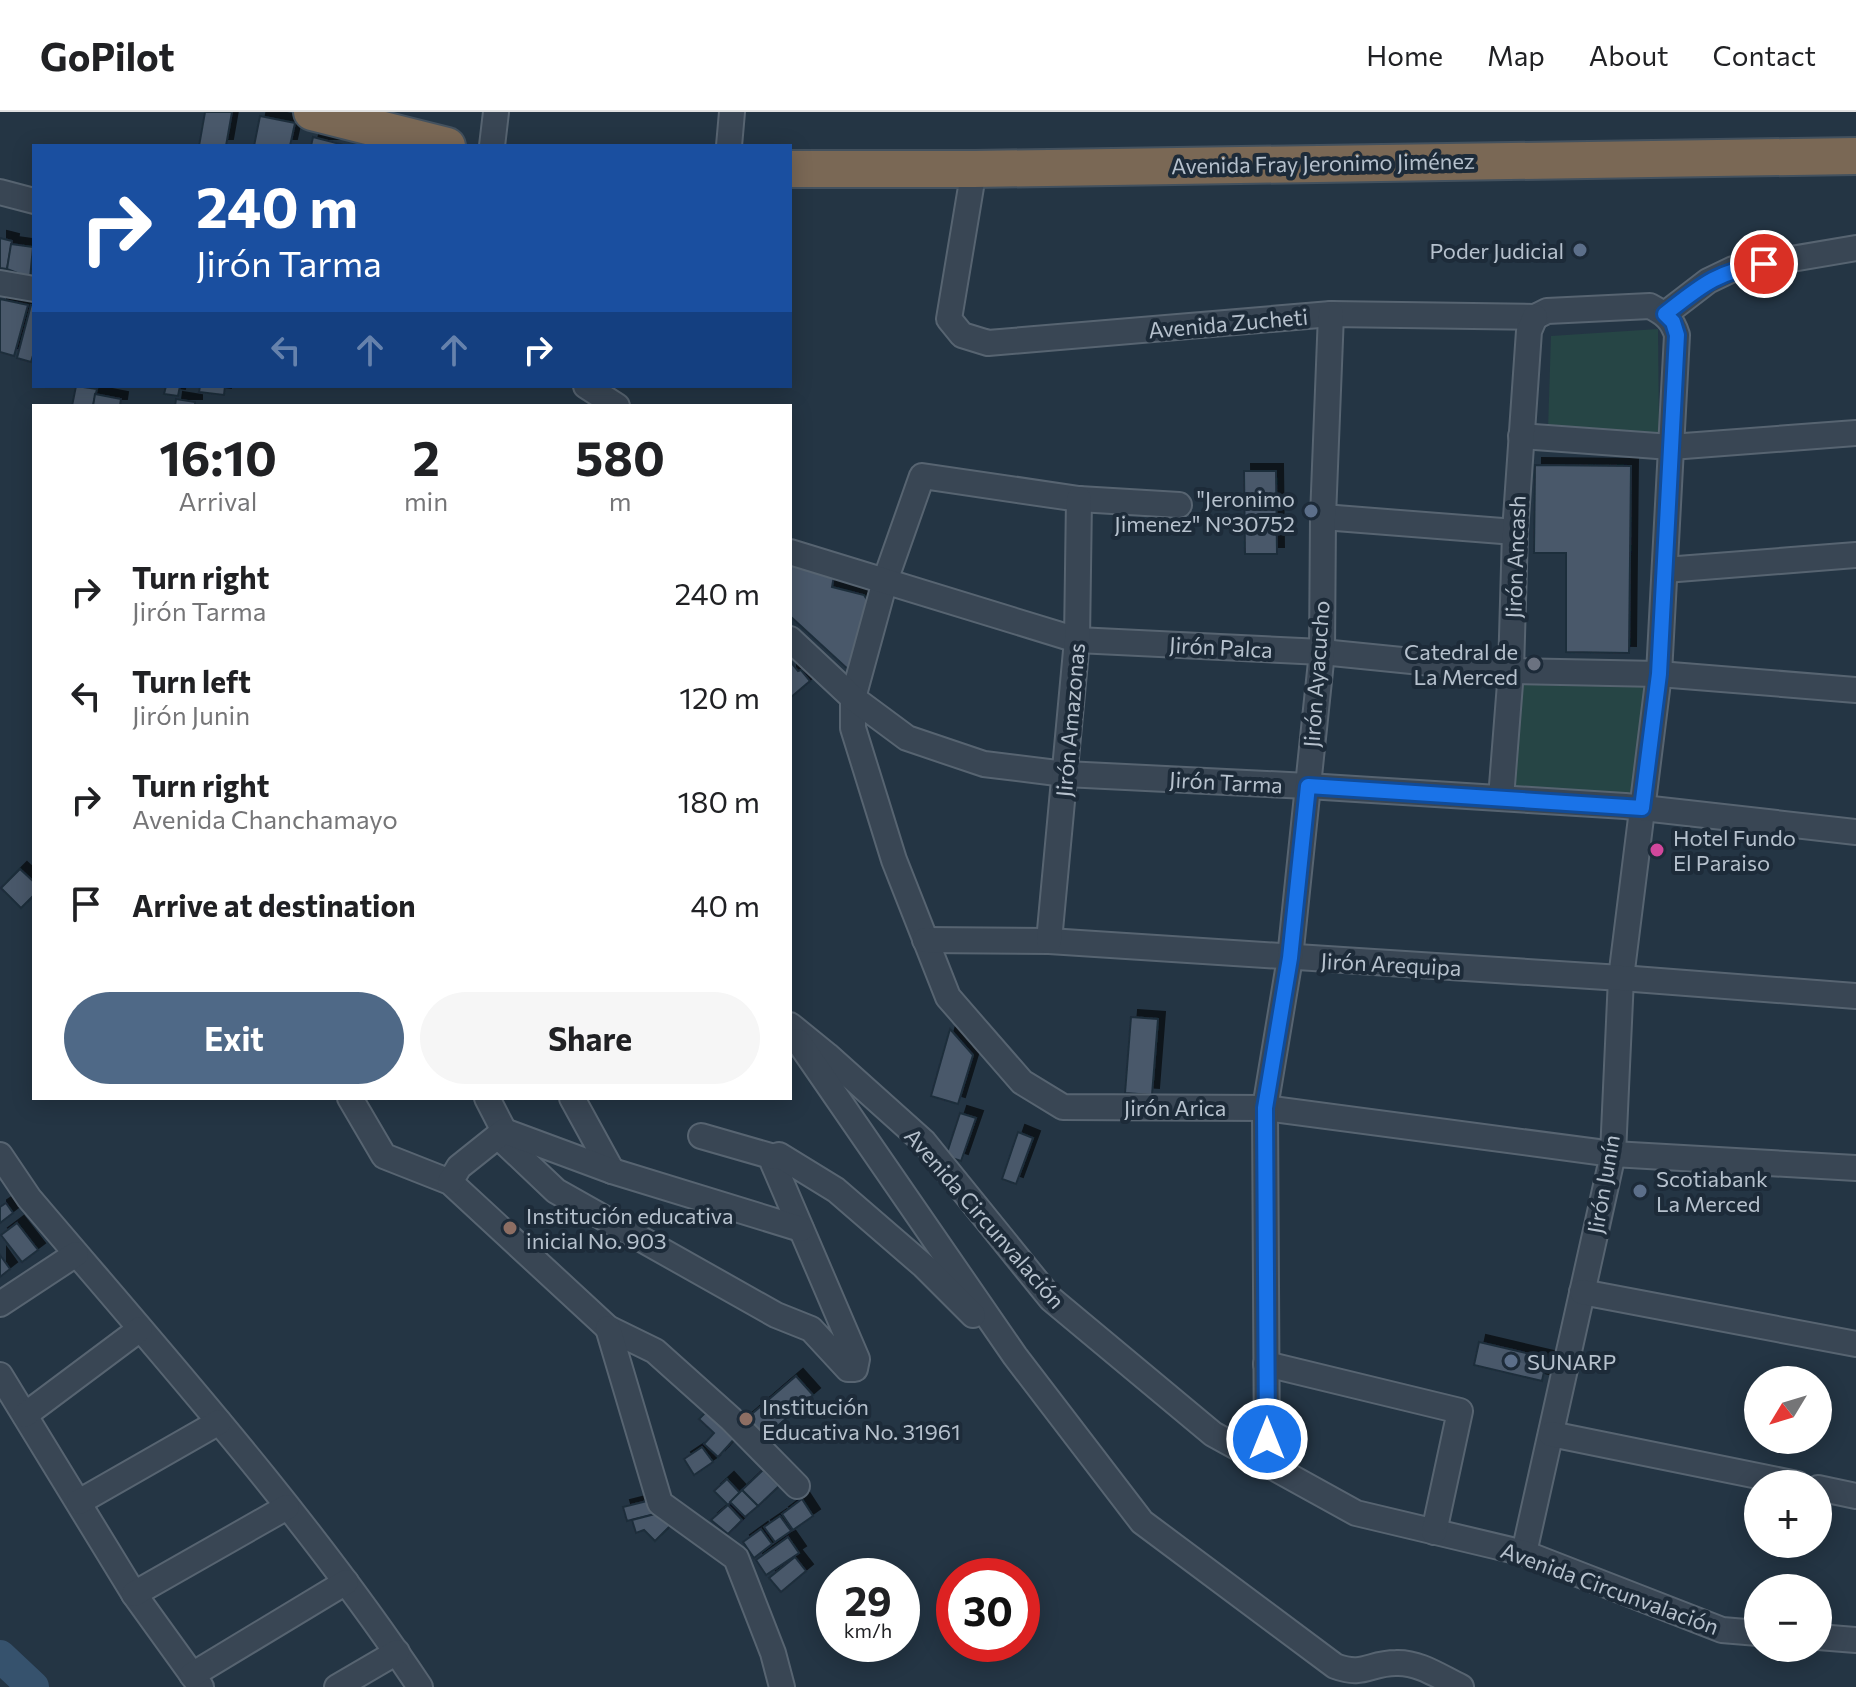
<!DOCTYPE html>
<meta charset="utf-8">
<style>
body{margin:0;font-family:Commissioner,sans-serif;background:#f6f6f6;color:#202124;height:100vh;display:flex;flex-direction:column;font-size:30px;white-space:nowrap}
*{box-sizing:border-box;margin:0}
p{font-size:26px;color:#757577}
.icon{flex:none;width:44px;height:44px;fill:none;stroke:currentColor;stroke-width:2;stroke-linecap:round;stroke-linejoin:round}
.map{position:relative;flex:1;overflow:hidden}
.side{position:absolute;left:32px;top:292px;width:760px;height:696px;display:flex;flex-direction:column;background:#fff;border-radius:0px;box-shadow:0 4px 20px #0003}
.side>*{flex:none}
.hud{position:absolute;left:32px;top:32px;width:760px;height:244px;border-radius:0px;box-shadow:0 4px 20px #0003;background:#1a4fa0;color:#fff;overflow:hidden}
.needle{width:52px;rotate:232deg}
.buttons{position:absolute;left:1744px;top:1254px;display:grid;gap:16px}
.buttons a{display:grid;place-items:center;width:88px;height:88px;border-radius:50%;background:#fff;box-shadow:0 4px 20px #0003;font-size:40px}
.speed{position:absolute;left:816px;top:1446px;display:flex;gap:16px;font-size:40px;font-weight:700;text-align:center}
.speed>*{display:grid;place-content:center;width:104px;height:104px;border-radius:50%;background:#fff;box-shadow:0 4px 20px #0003;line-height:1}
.speed small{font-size:20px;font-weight:400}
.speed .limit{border:12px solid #d22;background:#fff;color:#111}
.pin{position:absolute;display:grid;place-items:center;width:68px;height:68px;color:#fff;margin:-34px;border:4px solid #fff;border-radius:50%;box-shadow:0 2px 8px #0007}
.me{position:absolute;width:88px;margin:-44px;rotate:0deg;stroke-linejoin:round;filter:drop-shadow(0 0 6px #0008)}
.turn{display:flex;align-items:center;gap:28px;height:168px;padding:0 32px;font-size:36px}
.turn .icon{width:104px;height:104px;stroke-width:2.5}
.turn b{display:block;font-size:56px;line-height:68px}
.lanes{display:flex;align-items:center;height:76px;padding:0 32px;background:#0003;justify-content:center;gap:40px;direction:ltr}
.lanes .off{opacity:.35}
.eta{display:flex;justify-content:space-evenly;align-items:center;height:136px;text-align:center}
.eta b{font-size:48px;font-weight:700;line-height:56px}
.action{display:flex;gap:16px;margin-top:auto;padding:16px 32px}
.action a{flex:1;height:92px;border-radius:48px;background:#4f6987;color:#fff;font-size:32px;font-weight:700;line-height:92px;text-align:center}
.action a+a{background:#f6f6f6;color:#202124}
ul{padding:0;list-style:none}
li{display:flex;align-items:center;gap:24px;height:104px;padding:0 32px}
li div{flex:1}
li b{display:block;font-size:30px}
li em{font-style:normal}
header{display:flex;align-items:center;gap:48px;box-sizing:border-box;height:112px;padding:0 40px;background:#fff;border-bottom:2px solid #e0e0e0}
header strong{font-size:38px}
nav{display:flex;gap:44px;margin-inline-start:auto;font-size:28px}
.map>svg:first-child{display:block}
.green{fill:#264545}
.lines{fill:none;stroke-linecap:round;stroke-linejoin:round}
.river{stroke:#36526d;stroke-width:32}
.building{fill:#48596b;stroke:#1f2d3b;stroke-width:2;filter:url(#shadow)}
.minor-casing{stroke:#576471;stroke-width:28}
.highway-casing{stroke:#43515e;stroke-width:40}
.minor{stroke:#394654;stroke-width:24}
.highway{stroke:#7a6855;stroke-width:36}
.route-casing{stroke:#114b97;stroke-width:20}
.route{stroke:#1a73e8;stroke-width:14}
.service-dot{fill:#5c6f8a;stroke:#1d2b39;stroke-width:3}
.worship-dot{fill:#6b7280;stroke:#1d2b39;stroke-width:3}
.hotel-dot{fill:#d1479c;stroke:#1d2b39;stroke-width:3}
.education-dot{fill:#8d6e63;stroke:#1d2b39;stroke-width:3}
.labels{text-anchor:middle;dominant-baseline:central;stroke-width:8;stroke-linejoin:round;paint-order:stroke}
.street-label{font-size:22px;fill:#b6c1cd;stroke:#1d2b39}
.poi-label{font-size:22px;fill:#b6c1cd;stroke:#1d2b39;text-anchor:start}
</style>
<header>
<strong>GoPilot</strong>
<nav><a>Home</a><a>Map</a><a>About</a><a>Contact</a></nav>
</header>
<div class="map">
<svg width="1856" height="1575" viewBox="0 0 1856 1575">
<defs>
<filter id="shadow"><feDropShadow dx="7" dy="-7" stdDeviation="0" flood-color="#0009"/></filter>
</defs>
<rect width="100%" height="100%" fill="#243544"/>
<!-- green -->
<g class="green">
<polygon points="1658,217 1659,324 1548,318 1551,224"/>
<polygon points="1511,559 1659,562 1642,696 1501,686"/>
</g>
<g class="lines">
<!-- river -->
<polyline class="river" points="0,1544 33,1575"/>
</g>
<!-- building -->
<g class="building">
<polygon points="205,0 232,0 226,34 199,34"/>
<polygon points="260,4 295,11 290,34 254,34"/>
<polygon points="313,25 348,34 311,34"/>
<polygon points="0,126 12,129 7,157 0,156"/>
<polygon points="11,132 33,135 30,166 7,157"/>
<polygon points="0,187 28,193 14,244 0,240"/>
<polygon points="31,193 34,193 34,240 31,250 17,246"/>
<polygon points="76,274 97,277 93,294 72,294"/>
<polygon points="166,274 180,274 178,284 164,282"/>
<polygon points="200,274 225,274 224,283 199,280"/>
<polygon points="95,282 121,287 120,294 93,294"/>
<polygon points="176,287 195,290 195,294 175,294"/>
<polygon points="1535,353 1631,354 1629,541 1566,540 1566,441 1534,441"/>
<polygon points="1244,359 1276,359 1277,442 1245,442"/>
<polygon points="790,447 834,464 832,475 864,483 872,496 851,560 790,504"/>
<polygon points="790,549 798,559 801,558 810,569 790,586"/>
<polygon points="20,757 34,770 34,783 21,796 1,776"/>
<polygon points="1131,905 1158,907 1152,983 1125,981"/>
<polygon points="950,917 973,943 958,992 931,984"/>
<polygon points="960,1001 976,1006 961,1049 946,1044"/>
<polygon points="1018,1020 1033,1026 1016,1072 1002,1067"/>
<polygon points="6,1091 13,1101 0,1111 0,1095"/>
<polygon points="17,1111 38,1138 22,1150 1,1123"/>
<polygon points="0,1143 10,1157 0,1165"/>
<polygon points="1479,1230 1547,1246 1542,1269 1474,1253"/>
<polygon points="796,1264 813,1283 765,1325 746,1307"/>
<polygon points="707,1299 736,1325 718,1345 704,1332 714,1321 699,1307"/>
<polygon points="702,1335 713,1350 694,1363 684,1347"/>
<polygon points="763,1358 779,1374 758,1394 742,1378"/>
<polygon points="727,1367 740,1381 728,1393 714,1379"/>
<polygon points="742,1378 758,1394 745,1405 730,1390"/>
<polygon points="802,1387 813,1404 793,1418 782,1402"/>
<polygon points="651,1388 659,1401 627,1409 623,1395"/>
<polygon points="728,1393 742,1408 728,1422 711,1408"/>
<polygon points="659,1401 671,1413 655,1429 644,1418 636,1421 632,1408"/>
<polygon points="780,1404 791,1419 775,1430 764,1415"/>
<polygon points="761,1417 772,1432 754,1446 743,1430"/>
<polygon points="788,1425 799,1441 766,1463 756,1448"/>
<polygon points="795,1445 806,1459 781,1480 769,1466"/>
</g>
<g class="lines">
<!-- minor casing -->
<g class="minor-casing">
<g id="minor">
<polyline points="492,34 496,0"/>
<polyline points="729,34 732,0"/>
<path d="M 974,57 L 949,207 L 962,223 L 988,231 L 1331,202 L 1535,205 L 1547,199 L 1650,194 C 1665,202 1672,207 1677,223 L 1659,562 L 1621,866 L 1613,1042 L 1524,1441"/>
<polyline points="0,80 34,89"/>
<polyline points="0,171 34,177"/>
<polyline points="1665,202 1708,169 1733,157 1856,136"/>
<polyline points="586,274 617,294"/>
<polyline points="1521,324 1671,335 1856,321"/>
<polyline points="1179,393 1079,387 922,364 885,469 853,586 853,616 894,748 948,885 1022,970 1063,995 1265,996 1613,1042 1856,1056"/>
<polyline points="1323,405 1515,420"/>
<polyline points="790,440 1077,528 1322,540 1511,559 1659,562 1856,578"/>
<polyline points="1665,458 1856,443"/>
<polyline points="790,527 853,586 907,626 984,652 1065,662 1308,674 1625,694 1856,720"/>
<polyline points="1501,686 1511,559 1515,420 1529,219 1535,205"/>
<polyline points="925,828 1049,829 1621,866 1856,884"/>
<polyline points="1049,829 1077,528 1079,387"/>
<polyline points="790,913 827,943 924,1030 1051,1187 1213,1322 1356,1401 1524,1441 1722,1518 1758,1521"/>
<path d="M 798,929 L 1015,1244 L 1142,1410 L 1335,1554 C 1364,1565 1369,1551 1396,1551 C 1419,1550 1440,1565 1461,1575"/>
<polyline points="350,986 384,1044 450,1070 608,1216 655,1239 731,1307 797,1374"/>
<polyline points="487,986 504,1019"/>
<polyline points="572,986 612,1059"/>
<polyline points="498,1024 556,1079 776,1203 811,1217 848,1257 855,1257 857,1247 773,1051 774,1045"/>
<polyline points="701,1024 774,1045 779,1043 836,1078 924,1154 973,1203"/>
<path d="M 0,1043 L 29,1086 C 164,1245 304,1401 420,1575"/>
<polyline points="450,1070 459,1055 504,1019 612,1059 801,1117"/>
<polyline points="1582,1180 1856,1232"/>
<polyline points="0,1192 76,1142"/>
<polyline points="608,1216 660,1391 736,1446 773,1541 782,1575"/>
<polyline points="1266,1252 1460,1299 1434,1420"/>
<polyline points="0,1263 134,1482 201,1575"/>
<polyline points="25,1303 140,1217"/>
<polyline points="1551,1322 1797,1372"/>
<polyline points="1267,1352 1265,996 1290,846 1322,540 1323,405 1331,202"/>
<polyline points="1818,1376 1856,1384"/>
<polyline points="79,1390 219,1310"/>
<polyline points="134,1482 287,1395"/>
<polyline points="1818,1525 1856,1528"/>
<polyline points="192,1563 346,1470"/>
<polyline points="337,1575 397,1540"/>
</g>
</g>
<!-- highway casing -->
<g class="highway-casing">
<g id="highway">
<polyline points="312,0 447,34"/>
<polyline points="790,57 974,57 1856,44"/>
</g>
</g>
<!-- minor -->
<use href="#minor" class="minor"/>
<!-- highway -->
<use href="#highway" class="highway"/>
</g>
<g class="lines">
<!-- route casing -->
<g class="route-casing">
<path id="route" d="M 1267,1327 L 1265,996 L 1290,846 L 1308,674 L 1642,696 L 1659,562 L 1677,223 L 1673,210 L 1665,202 C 1702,173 1716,160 1764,152"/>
</g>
<!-- route -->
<use href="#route" class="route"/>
</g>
<!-- markers -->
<g class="service-dot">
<circle cx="1580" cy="138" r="8"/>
<circle cx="1311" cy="399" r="8"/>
<circle cx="1640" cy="1079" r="8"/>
<circle cx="1511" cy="1249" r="8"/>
</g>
<circle class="worship-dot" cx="1534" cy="552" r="8"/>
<circle class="hotel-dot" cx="1657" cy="738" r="8"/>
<g class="education-dot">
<circle cx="510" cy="1116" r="8"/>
<circle cx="746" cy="1307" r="8"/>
</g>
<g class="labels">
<!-- street labels -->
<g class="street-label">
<text transform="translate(1323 51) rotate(-1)">Avenida Fray Jeronimo Jiménez</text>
<text transform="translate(1228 211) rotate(-5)">Avenida Zucheti</text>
<text transform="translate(1515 445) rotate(-88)">Jirón Ancash</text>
<text transform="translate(1221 535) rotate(3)">Jirón Palca</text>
<text transform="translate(1316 562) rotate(-86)">Jirón Ayacucho</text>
<text transform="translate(1070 608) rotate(-85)">Jirón Amazonas</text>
<text transform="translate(1226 670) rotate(3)">Jirón Tarma</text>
<text transform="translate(1391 852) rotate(3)">Jirón Arequipa</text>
<text x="1175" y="995">Jirón Arica</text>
<text transform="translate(1603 1072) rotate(-80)">Jirón Junín</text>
<text transform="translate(985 1106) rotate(49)">Avenida Circunvalación</text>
<text transform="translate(1610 1476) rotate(20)">Avenida Circunvalación</text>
</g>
<!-- poi labels -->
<g class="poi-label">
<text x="1564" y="138" text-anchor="end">Poder Judicial</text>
<text x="1295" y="386" text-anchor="end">"Jeronimo<tspan x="1295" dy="25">Jimenez" N°30752</tspan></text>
<text x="1518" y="539" text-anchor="end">Catedral de<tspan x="1518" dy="25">La Merced</tspan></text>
<text x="1673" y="725">Hotel Fundo<tspan x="1673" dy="25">El Paraiso</tspan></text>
<text x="1656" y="1066">Scotiabank<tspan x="1656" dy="25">La Merced</tspan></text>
<text x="526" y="1103">Institución educativa<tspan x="526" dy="25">inicial No. 903</tspan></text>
<text x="1527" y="1249">SUNARP</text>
<text x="762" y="1294">Institución<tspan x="762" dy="25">Educativa No. 31961</tspan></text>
</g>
</g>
</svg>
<div class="buttons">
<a><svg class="needle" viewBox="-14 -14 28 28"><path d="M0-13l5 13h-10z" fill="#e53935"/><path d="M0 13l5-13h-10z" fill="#757577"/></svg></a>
<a>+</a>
<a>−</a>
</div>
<div class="speed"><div>29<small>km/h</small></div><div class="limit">30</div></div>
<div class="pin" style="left:1764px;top:152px;background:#d93025"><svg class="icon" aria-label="arrive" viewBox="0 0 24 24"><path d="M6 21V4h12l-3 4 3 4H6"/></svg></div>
<svg class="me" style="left:1267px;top:1327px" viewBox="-20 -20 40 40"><circle r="17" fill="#1a73e8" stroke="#fff" stroke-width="3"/><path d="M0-11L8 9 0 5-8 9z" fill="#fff"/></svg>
<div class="hud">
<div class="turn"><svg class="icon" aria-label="right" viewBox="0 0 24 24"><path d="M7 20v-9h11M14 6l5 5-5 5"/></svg><div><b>240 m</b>Jirón Tarma</div></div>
<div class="lanes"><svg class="icon off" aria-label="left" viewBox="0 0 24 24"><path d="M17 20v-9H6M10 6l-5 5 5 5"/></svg><svg class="icon off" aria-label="ahead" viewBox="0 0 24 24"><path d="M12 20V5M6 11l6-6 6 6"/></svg><svg class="icon off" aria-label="ahead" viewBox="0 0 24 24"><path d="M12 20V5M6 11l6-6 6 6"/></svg><svg class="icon" aria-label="right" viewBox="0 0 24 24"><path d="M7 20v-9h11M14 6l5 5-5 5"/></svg></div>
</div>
<section class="side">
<div class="eta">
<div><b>16:10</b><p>Arrival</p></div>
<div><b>2</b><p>min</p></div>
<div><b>580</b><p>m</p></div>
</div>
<ul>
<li><svg class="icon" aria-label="right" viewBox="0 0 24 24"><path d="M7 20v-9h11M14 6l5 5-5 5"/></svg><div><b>Turn right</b><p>Jirón Tarma</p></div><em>240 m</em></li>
<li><svg class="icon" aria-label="left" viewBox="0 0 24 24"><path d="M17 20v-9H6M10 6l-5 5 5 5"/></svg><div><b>Turn left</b><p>Jirón Junin</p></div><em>120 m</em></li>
<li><svg class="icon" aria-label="right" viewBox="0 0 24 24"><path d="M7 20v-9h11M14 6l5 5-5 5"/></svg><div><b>Turn right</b><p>Avenida Chanchamayo</p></div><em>180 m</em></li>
<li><svg class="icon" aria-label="arrive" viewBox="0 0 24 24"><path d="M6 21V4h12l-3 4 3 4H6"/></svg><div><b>Arrive at destination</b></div><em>40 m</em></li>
</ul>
<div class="action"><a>Exit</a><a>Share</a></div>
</section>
</div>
